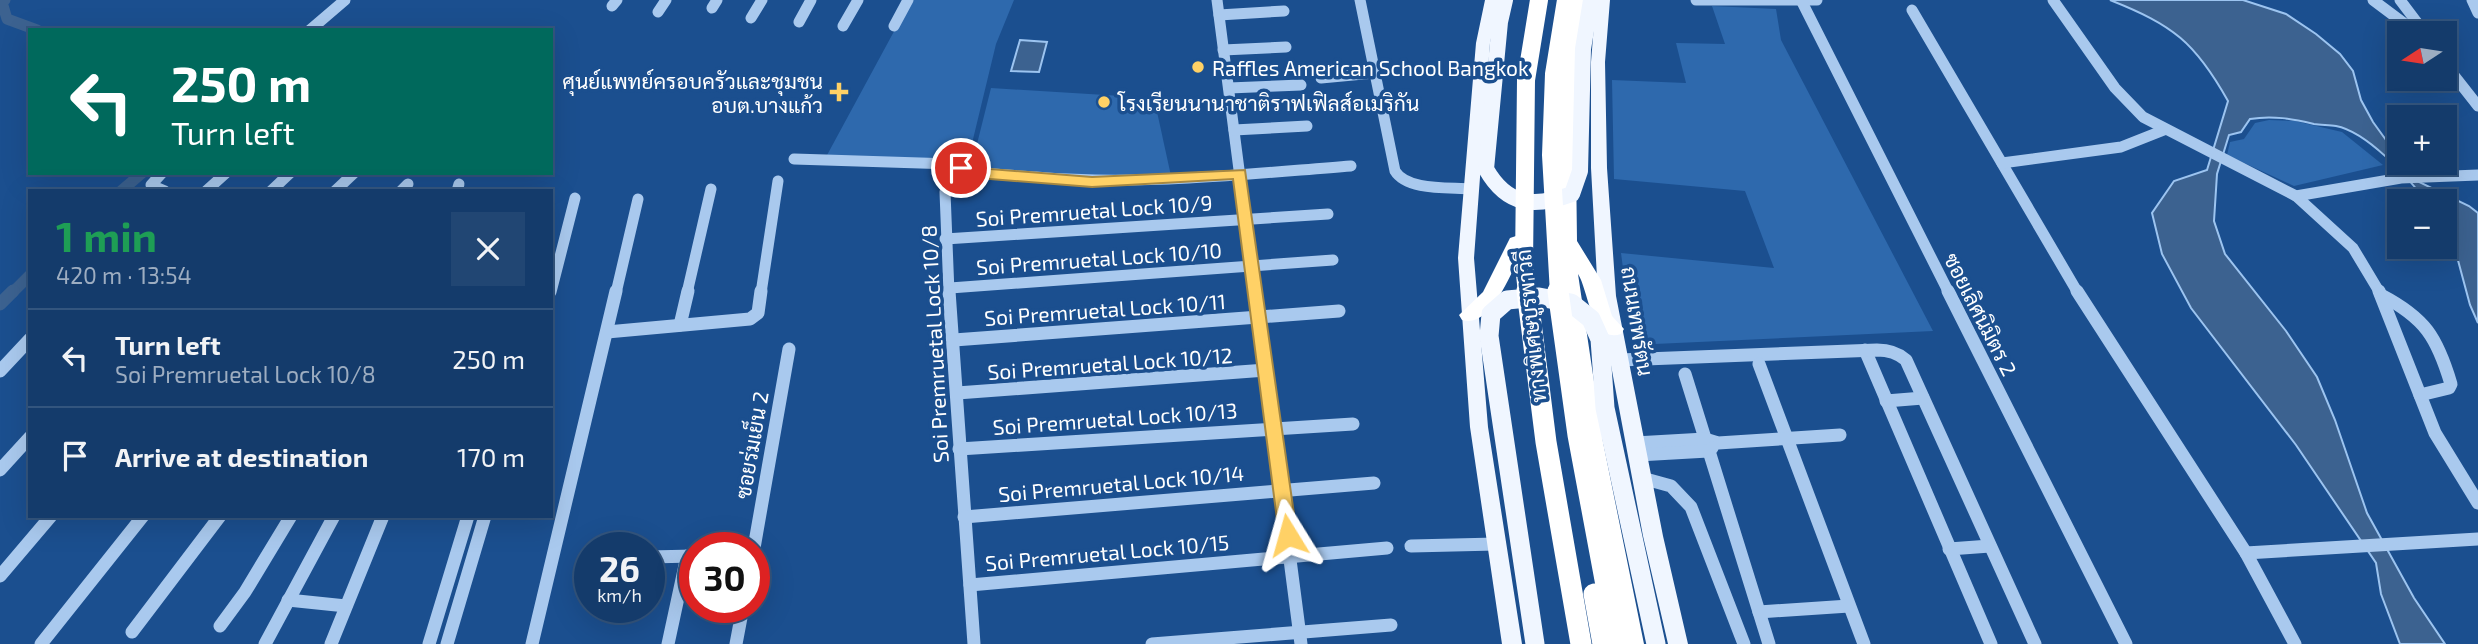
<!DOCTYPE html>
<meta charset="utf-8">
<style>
body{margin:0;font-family:"Exo 2",Sarabun,sans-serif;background:#214673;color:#f1f3f6;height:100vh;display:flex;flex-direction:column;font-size:26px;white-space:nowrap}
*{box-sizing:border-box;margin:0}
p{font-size:23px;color:#9dadc1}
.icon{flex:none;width:38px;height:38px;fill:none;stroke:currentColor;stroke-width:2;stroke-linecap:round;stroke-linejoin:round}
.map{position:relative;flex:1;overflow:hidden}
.sheet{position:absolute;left:28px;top:189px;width:525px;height:329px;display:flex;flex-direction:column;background:#143b6b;border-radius:0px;box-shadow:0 7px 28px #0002,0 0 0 2px #33557e}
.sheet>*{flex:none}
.banner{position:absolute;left:28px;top:28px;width:525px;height:147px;border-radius:0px;box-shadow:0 7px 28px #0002,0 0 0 2px #33557e;background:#00695c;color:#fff;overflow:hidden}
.needle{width:46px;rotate:258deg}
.controls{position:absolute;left:2387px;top:21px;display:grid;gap:14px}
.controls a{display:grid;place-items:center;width:70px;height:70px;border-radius:0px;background:#143b6b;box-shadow:0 7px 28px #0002,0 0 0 2px #33557e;font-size:35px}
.speed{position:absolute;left:574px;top:532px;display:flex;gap:14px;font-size:35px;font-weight:700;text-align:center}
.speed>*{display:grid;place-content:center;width:91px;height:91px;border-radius:50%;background:#143b6b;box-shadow:0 7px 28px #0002,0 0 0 2px #33557e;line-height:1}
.speed small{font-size:18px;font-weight:400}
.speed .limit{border:10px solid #d22;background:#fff;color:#111}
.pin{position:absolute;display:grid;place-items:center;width:60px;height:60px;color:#fff;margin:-30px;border:4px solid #fff;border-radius:50%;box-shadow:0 2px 7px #0007}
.me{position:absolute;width:77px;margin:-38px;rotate:352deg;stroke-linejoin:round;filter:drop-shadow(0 0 5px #0008)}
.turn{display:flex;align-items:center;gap:24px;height:147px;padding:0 28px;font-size:32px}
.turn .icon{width:91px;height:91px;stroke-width:2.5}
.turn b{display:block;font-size:49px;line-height:60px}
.round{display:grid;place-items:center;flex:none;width:74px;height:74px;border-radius:0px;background:#214673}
.summary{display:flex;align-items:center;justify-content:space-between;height:119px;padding:0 28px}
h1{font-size:42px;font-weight:700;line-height:52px;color:#1e9e55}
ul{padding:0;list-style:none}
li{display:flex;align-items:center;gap:21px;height:98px;padding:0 28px;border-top:2px solid #33557e}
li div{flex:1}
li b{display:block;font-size:26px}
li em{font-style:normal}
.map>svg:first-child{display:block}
.green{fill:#2e69ad}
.water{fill:#3c6290;stroke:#9cc4f0;stroke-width:2}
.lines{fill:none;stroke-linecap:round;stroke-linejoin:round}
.canal-far1{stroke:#3c6290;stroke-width:11}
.canal{stroke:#3c6290;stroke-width:13}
.minor-far1{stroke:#a9c9ee;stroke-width:11}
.minor{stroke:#a9c9ee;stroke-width:13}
.major{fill:#f0f6ff;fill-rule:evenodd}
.highway{fill:#fff;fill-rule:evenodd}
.major-bridge-far1{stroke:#f0f6ff;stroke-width:16}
.major-bridge{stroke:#f0f6ff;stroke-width:19}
.highway-bridge-far1{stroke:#fff;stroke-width:18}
.highway-bridge{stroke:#fff;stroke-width:21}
.route{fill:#ffd166;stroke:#a68842;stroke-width:2}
.poi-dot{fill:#ffd166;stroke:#1b4f8f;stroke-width:2.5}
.labels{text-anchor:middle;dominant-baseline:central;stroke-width:7;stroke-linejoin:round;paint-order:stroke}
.poi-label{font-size:21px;fill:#fff;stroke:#1b4f8f;text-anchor:start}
.street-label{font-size:21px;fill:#fff;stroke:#1b4f8f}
</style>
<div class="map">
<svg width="2478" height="644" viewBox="0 0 2478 644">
<rect width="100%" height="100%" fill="#1b4f8f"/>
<!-- green -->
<g class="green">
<polygon points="911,0 1014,0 996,44 968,160 826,157"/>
<polygon points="1712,6 1776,9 1781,40 1933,331 1633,345 1621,253 1774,268 1745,191 1614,179 1612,80 1686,83 1676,43 1725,44"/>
<polygon points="991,88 1154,98 1171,176 1121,182 971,168"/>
<polygon points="2269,120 2295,121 2342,132 2383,165 2294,186 2227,155 2230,142 2244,139 2255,123"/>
</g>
<!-- water -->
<g class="water">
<path d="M 2110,0 L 2243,0 L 2286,14 L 2316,34 L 2340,54 L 2353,71 L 2361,100 L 2373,122 L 2399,158 L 2399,163 L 2403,163 L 2417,181 L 2469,206 L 2478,213 L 2478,323 L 2470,305 L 2452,238 L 2445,228 L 2445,201 L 2426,201 C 2407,176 2367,132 2336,126 C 2329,125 2321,125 2314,124 C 2292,119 2273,115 2250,119 L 2241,132 L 2229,135 L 2217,174 L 2214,221 L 2225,254 L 2286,331 L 2317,377 L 2335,420 L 2367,513 L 2414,598 L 2445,644 L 2400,644 L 2381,594 L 2376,563 L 2296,445 L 2191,308 L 2162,254 L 2152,213 L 2174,181 L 2207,170 L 2228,101 C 2195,42 2173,25 2110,0 Z"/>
<polygon points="1020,40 1047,42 1039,72 1011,71"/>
</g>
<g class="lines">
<!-- canal-far1 -->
<g class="canal-far1">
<polyline points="5,0 2,2 7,19 37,30"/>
<polyline points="121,191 142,173"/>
<polyline points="12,293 30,275"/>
</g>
<!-- canal -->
<polyline class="canal" points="0,304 13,291"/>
<!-- minor-far1 -->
<g class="minor-far1">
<polyline points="1217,0 1255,293"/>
<path d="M 1360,0 L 1395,171 C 1407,191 1450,187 1471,189"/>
<polyline points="1696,0 1817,0"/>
<polyline points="1801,0 1949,293"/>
<polyline points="2053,0 2115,88 2143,117 2296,196 2353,248 2380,293"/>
<polyline points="2373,0 2417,33"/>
<polyline points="2400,0 2425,33"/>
<polyline points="2472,0 2478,13"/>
<polyline points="612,6 617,0"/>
<polyline points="712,8 717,0"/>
<polyline points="1912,10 2078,293"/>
<polyline points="658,12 666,0"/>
<polyline points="1219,15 1284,11"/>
<polyline points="751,18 762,0"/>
<polyline points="799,22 811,0"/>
<polyline points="843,26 858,0"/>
<polyline points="894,26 908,0"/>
<polyline points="310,30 345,0"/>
<polyline points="1223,50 1286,47"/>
<polyline points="2445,64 2478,106"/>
<polyline points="1321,78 1374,73"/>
<polyline points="1229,88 1301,85"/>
<polyline points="1234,130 1307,126"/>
<path d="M 794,159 L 952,164 C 979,175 1007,175 1036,177 C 1141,186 1246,174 1351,166"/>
<polyline points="2002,163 2121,147 2164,130"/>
<polyline points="162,173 151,185 165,191"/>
<polyline points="206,191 226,173"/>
<polyline points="271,191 290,173"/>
<polyline points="335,191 354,173"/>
<polyline points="401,191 408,184"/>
<polyline points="457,191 459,184"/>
<polyline points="2296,196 2401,178 2478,175"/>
<polyline points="945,239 1328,214"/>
<polyline points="950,288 1333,260"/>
<polyline points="551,292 575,198"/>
<polyline points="616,293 638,199"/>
<polyline points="687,293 711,189"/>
<polyline points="761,293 778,181"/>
<polyline points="949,293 945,192 952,164"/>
</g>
<!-- minor -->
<g class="minor">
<polyline points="949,291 974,644"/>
<polyline points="1255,291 1301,644"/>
<polyline points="1948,291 2126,644"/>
<polyline points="2077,291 2246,553 2295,644"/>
<polyline points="2379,291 2435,433 2478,503"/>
<path d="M 2381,295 C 2425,318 2437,337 2451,384 L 2449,388 L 2420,395"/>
<polyline points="680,325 688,291"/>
<polyline points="607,332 750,319 758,313 761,291"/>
<polyline points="954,340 1339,311"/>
<polyline points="1865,350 1991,644"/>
<path d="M 1620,360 L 1877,350 C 1888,350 1897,352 1906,360 L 2035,644"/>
<polyline points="1759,364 1864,644"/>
<polyline points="0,371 30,339"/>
<polyline points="1685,374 1769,644"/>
<polyline points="957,393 1266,370"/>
<polyline points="1886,401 1923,398"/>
<polyline points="1635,443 1705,439 1718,443 1840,435"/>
<polyline points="959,449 1353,424"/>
<polyline points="1638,455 1708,451 1712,448"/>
<polyline points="0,470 30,437"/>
<polyline points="1642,478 1671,486 1691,507 1744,644"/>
<polyline points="964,517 1374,483"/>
<polyline points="1411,546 1496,544"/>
<polyline points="754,548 789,349"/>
<polyline points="1949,549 1990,546"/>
<polyline points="2246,553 2478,539"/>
<polyline points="649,557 694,556"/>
<polyline points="0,576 51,516"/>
<polyline points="970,585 1387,548"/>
<polyline points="288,600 346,606"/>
<polyline points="1759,612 1849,606"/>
<polyline points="220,626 245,592 291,516"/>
<polyline points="132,632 220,516"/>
<polyline points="41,644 143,516"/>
<polyline points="265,644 334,516"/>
<polyline points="331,644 383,516"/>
<polyline points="429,644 468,516"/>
<polyline points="447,644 485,516"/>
<polyline points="532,644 616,291"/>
<polyline points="668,644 687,556"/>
<polyline points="736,644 743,607"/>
<polyline points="1152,644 1391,625"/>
</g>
<!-- major -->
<g class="major">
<polygon points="1485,0 1499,0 1490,43 1474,258 1488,427 1522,644 1502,644 1470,427 1458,258 1476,43"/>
<polygon points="1596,0 1610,0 1605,62 1607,168 1616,296 1663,536 1688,644 1668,644 1643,536 1598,296 1591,168 1591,62"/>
</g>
<!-- highway -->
<g class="highway">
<path d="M 1570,0 L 1586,0 L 1575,84 L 1577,241 L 1601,280 L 1612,316 L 1624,329 L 1621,334 C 1591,344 1589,291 1578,274 L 1603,442 L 1644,644 L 1622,644 L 1583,442 L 1559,267 L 1559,84 Z"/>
<path d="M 1516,236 L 1522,238 L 1525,243 C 1515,264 1492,330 1462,320 L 1459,315 L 1483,292 L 1510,238 Z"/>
</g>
<!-- major-bridge-far1 -->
<path class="major-bridge-far1" d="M 1505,0 L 1500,22 L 1486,169 C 1507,206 1534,208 1572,194 L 1580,171 L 1583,49 L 1591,0"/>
<!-- major-bridge -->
<polyline class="major-bridge" points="1535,644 1489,336 1491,314 1507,300 1539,297 1571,303 1591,319 1600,339 1605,408 1656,644"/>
<!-- highway-bridge-far1 -->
<g class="highway-bridge-far1">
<polyline points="1527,293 1524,265 1526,80 1539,0"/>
<polyline points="1559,293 1551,155 1554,74 1566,0"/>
</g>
<!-- highway-bridge -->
<g class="highway-bridge">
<polyline points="1527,291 1546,442 1581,644"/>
<polyline points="1558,291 1578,435 1617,644"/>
<polyline points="1594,594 1603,644"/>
</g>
</g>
<!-- route -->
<polygon class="route" points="961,163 990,169 1092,177 1245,170 1297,535 1294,541 1288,543 1282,541 1279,535 1233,179 1092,187 990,179 955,172 953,168"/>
<!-- markers -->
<g class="poi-dot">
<circle cx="1198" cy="67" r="7"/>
<path d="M835.5 81.5h7v7h7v7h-7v7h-7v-7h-7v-7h7z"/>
<circle cx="1104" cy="102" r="7"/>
</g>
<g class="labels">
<!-- poi labels -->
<g class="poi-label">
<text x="1212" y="67">Raffles American School Bangkok</text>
<text x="823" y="80" text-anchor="end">ศุนย์แพทย์ครอบครัวและชุมชน<tspan x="823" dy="24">อบต.บางแก้ว</tspan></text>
<text x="1118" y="102">โรงเรียนนานาชาติราฟเฟิลส์อเมริกัน</text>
</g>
<!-- street labels -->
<g class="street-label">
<text transform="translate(1094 210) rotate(-4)">Soi Premruetal Lock 10/9</text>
<text transform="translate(1099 258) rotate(-4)">Soi Premruetal Lock 10/10</text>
<text transform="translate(1105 309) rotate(-4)">Soi Premruetal Lock 10/11</text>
<text transform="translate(1981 314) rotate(63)">ซอยเลิศนิมิตร 2</text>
<text transform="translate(1638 321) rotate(81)">ถนนเทพรัตน</text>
<text transform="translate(1530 326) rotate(-96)">ทางพิเศษบูรพาวิถี</text>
<text transform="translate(934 344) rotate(-93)">Soi Premruetal Lock 10/8</text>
<text transform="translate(1110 363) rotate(-4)">Soi Premruetal Lock 10/12</text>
<text transform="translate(1115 418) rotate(-4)">Soi Premruetal Lock 10/13</text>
<text transform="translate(751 445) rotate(-80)">ซอยร่มเย็น 2</text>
<text transform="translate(1121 483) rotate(-5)">Soi Premruetal Lock 10/14</text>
<text transform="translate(1107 552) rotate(-5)">Soi Premruetal Lock 10/15</text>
</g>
</g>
</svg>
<div class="controls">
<a><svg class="needle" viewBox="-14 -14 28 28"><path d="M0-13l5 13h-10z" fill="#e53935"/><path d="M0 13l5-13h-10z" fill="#9dadc1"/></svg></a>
<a>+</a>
<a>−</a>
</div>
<div class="speed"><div>26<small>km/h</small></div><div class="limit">30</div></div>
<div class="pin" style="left:961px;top:168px;background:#d93025"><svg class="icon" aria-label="arrive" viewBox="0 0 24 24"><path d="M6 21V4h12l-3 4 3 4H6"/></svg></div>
<svg class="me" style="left:1288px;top:535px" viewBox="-20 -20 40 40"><path d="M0-17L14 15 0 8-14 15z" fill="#ffd166" stroke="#fff" stroke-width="4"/></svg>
<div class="banner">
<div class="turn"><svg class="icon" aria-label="left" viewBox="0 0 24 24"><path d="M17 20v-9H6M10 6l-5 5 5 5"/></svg><div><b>250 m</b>Turn left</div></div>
</div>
<section class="sheet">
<div class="summary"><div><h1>1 min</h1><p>420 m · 13:54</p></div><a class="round"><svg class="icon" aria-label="close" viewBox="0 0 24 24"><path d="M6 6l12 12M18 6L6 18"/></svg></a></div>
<ul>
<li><svg class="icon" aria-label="left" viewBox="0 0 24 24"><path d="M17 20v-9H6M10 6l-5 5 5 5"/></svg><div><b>Turn left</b><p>Soi Premruetal Lock 10/8</p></div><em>250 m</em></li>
<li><svg class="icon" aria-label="arrive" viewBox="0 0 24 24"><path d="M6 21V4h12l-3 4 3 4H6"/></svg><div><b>Arrive at destination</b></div><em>170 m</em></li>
</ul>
</section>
</div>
